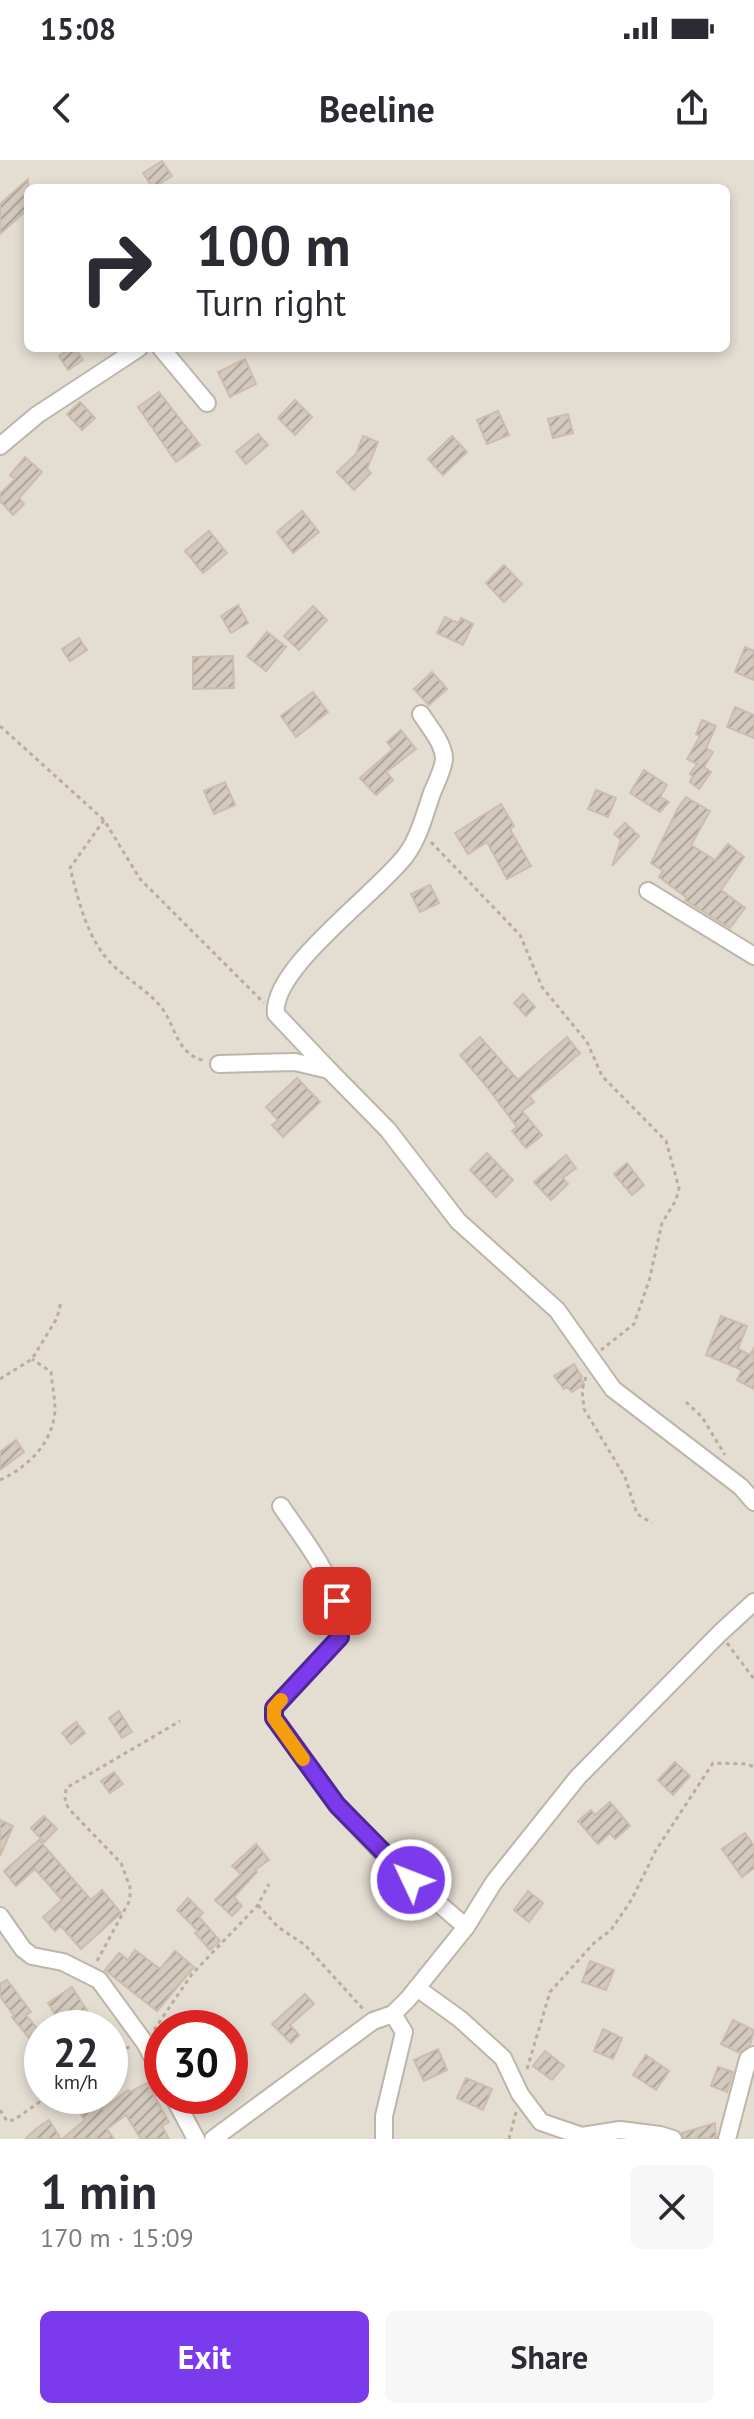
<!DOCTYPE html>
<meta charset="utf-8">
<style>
body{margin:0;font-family:"PT Sans",sans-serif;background:#f7f7f7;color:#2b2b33;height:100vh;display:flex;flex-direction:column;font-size:30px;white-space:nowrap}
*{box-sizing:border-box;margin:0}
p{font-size:26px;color:#7c7c81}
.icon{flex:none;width:44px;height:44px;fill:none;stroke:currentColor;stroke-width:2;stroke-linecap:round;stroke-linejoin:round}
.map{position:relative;height:1979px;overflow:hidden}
.sheet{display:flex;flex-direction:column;background:#fff;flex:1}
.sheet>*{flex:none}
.guide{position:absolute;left:24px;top:24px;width:706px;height:168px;border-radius:12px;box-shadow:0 4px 12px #0003;background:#fff;color:#2b2b33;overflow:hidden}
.speed{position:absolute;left:24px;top:1850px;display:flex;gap:16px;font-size:40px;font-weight:700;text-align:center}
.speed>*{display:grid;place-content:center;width:104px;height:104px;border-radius:50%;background:#fff;box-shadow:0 4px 12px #0003;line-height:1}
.speed small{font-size:20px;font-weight:400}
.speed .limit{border:12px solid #d22;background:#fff;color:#111}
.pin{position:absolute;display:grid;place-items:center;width:68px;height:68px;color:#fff;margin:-34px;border-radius:16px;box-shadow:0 4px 12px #0006}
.me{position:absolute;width:88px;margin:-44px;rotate:313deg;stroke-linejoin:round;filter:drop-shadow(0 0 6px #0008)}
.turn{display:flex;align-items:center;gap:28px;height:168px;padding:0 40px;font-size:36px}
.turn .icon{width:104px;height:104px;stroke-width:2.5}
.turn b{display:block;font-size:56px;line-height:68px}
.round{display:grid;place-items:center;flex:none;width:84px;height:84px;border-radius:12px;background:#f7f7f7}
.head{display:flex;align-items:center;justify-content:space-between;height:136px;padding:0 40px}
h1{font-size:48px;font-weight:700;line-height:60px}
.action{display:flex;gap:16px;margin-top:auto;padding:16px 40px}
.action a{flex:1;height:92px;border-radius:12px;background:#7c3aed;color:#fff;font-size:32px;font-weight:700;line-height:92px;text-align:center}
.action a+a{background:#f7f7f7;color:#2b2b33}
.status{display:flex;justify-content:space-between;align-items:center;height:56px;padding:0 40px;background:#fff;direction:ltr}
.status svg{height:22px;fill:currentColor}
header{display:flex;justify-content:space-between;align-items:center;height:104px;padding:0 40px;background:#fff;font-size:36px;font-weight:700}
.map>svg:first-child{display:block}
.residential{fill:#e4ddd2;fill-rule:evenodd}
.building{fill:url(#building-hatch);stroke:#ccbdad;stroke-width:2}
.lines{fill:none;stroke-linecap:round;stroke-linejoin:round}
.minor-casing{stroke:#beb5aa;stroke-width:20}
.path{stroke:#bcac99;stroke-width:3;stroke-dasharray:4 4;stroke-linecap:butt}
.minor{stroke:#fff;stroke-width:16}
.route-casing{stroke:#51269a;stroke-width:20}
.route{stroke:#7c3aed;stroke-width:14}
.slow{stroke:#f59e0b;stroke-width:14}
</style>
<div class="status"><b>15:08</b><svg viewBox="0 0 49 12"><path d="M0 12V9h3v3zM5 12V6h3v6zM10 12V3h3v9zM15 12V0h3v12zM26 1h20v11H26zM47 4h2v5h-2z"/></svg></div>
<header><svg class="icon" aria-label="back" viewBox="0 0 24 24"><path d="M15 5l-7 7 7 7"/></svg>Beeline<svg class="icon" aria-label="share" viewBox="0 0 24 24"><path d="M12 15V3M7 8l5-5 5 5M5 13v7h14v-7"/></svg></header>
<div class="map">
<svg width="754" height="1979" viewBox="0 0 754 1979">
<defs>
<pattern id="building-hatch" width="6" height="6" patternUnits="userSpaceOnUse" patternTransform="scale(2)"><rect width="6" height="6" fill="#d4c9bd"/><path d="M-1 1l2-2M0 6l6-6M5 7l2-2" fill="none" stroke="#aea49a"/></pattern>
</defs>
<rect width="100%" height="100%" fill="#f0ebe3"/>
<!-- residential -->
<path class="residential" d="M 0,0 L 754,0 L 754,1979 L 0,1979 ZM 28,28 L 726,28 L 726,188 L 28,188 ZM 42,1868 L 110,1868 L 110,1936 L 42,1936 ZM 162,1868 L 230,1868 L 230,1936 L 162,1936 Z"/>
<!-- building -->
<g class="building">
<polygon points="162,1 172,16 153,28 143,13"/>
<polygon points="28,19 28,49 0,74 0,44"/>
<polygon points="71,188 75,188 83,200 68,210 59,196"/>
<polygon points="245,199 256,224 230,237 218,212"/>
<polygon points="159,232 200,285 176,302 138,247"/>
<polygon points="295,240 312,257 295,275 278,258"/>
<polygon points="80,242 95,258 82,270 67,254"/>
<polygon points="498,251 509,275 487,284 477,260"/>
<polygon points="568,254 573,273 553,278 548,259"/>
<polygon points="258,274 268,285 246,304 236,292"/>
<polygon points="363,276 378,282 367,309 371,313 354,330 337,312 356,294"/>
<polygon points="452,276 467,292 443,315 428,299"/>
<polygon points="25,297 42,312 19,338 24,344 13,355 0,341 0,334 15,319 10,315"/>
<polygon points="302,351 319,372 293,393 277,372"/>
<polygon points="209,371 227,393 203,413 185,391"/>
<polygon points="504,405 522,424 504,442 486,423"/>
<polygon points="238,445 248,463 231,473 221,456"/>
<polygon points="313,446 327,460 299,490 284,476"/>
<polygon points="445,457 458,463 461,458 473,464 463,485 437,473"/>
<polygon points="267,472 286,487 266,511 247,496"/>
<polygon points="79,478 87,490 70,501 62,489"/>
<polygon points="745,487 754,491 754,520 735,512"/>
<polygon points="233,496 234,528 193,529 193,497"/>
<polygon points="432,512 447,529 429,545 414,529"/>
<polygon points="313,532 328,552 296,577 281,556"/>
<polygon points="735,547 754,555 754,578 727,567"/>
<polygon points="702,560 716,566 706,588 713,592 704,607 711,612 699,629 690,622 693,616 690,614 697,604 687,599 700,576 696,574"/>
<polygon points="401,570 416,589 386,612 393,620 376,635 360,618 393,589 387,582"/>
<polygon points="644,610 667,625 660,637 669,642 660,652 630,633"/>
<polygon points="225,622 235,645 214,654 204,631"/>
<polygon points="596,630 616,638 608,657 588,649"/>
<polygon points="686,637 710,651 691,685 715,700 728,684 744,697 721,730 745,748 730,768 685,740 687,738 659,717 663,711 651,703 678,648"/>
<polygon points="501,644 514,666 510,669 531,706 507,719 487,682 468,694 455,673"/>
<polygon points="625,663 639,676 612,706 621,680 614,674"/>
<polygon points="430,725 439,743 420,752 411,734"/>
<polygon points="523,834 535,847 526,856 514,843"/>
<polygon points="480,877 518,920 567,877 580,893 529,936 534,942 522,951 542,975 526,988 512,971 517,967 488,928 460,895"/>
<polygon points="297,918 320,942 283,977 272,965 278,960 266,947"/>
<polygon points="487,993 513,1020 496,1037 470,1010"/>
<polygon points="566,995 576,1008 563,1018 568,1024 551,1040 534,1022"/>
<polygon points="627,1003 644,1025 632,1035 614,1014"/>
<polygon points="721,1156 747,1166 738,1189 750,1195 754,1188 754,1229 737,1220 742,1210 706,1195"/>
<polygon points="574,1204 582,1217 580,1218 584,1224 572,1232 567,1227 564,1229 554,1216"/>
<polygon points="16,1280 24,1292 0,1310 0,1292"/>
<polygon points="119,1551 132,1572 122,1578 109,1558"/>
<polygon points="76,1562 85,1573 71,1584 62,1573"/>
<polygon points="675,1602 690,1616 673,1635 658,1620"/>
<polygon points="114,1612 123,1624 110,1633 101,1621"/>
<polygon points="610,1642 630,1666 615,1679 610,1673 598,1684 578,1661 591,1650 595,1655"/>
<polygon points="44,1656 57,1669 44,1682 31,1668"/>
<polygon points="0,1660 13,1666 0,1696"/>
<polygon points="745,1673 754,1686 754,1708 742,1717 722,1689"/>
<polygon points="39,1680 91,1740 102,1730 121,1753 81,1789 61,1766 55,1771 43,1757 62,1740 35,1709 16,1726 4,1711"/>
<polygon points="256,1684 269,1700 255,1710 257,1712 234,1737 242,1746 232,1756 215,1740 241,1714 232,1706"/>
<polygon points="528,1731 543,1743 529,1762 514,1750"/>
<polygon points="188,1738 203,1753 199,1757 220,1781 210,1790 195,1773 198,1771 177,1750"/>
<polygon points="135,1790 160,1809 175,1791 194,1807 157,1851 105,1810 119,1793 128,1800"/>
<polygon points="590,1801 614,1810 606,1830 582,1822"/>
<polygon points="7,1820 31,1852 26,1855 42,1874 42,1894 12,1857 14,1856 0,1836 0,1824"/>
<polygon points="72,1827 98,1868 63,1868 48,1843"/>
<polygon points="305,1834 314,1844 290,1865 299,1875 291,1883 272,1864"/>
<polygon points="733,1860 754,1870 750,1885 740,1893 721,1884"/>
<polygon points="603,1869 622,1878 613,1899 594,1891"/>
<polygon points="438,1889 447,1910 424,1921 414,1900"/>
<polygon points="545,1891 564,1906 552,1920 533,1906"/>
<polygon points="646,1895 669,1911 656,1930 633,1915"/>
<polygon points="718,1907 733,1912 727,1932 711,1926"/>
<polygon points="466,1918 492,1929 483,1950 457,1938"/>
<polygon points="147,1923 169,1962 162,1966 169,1979 141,1979 126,1955 107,1969 114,1979 62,1979 85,1960 73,1944 83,1936 89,1936 94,1943 98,1941 103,1949 128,1930 130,1932"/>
<polygon points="49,1960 61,1979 25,1979 37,1968"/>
<polygon points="715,1963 716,1978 684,1979 682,1973"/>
</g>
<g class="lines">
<!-- minor casing -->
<g class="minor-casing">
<g id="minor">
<polyline points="161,188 207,243"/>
<polyline points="0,286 37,255 139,188"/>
<polyline points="648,731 754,796"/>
<polyline points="219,904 295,902 329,910 388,970 458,1061 557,1150 613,1229 741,1327 754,1342"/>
<path d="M 328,909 L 276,854 C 270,809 379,732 406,695 C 419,678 425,653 432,633 C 436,623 444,608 444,598 C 443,582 429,567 421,554"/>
<path d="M 281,1346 C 308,1387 343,1424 340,1477 L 274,1548 L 274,1558 L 337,1645 L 393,1704 L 466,1767"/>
<polyline points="0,1756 23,1789 32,1796 63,1802 99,1820 145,1883 162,1915"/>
<polyline points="417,1828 460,1859 503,1898 520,1934 541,1962 582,1976 620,1970 660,1975 673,1979"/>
<polyline points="173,1936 196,1979"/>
<polyline points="213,1979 373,1861 393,1854 408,1839 466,1767 494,1722 578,1617 720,1473 754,1442"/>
<polyline points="384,1979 384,1956 404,1872 393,1854"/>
<polyline points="727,1979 748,1899 754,1895"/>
</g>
</g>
<!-- path -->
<g class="path">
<polyline points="0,566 104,660 140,719 264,843"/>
<path d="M 104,660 L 70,708 C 78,738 85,770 104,795 C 120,817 149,829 164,851 C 177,872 178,895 206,901"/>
<polyline points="431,682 520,775 542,827 587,882 602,916 666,981 679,1028 676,1040 662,1063 649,1121 634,1164 601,1190"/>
<polyline points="586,1217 582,1230 584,1249 625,1317 637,1354 652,1363"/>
<polyline points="0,1219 32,1199 57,1158 61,1142"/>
<polyline points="686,1242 702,1257 725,1295"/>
<path d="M 0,1320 C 28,1307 53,1283 55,1250 C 55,1238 52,1224 51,1212 L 32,1199"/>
<polyline points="727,1483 754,1519"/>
<polyline points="258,1745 278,1767 305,1785 363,1849"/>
<polyline points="97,1801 130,1740 130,1727 121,1703 69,1649 65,1642 66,1628 180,1561"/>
<polyline points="154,1870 192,1814 258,1745 269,1724"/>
<polyline points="110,1892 130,1887"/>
<polyline points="527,1909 550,1832 594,1783 611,1770 632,1739 656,1690 713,1603 747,1604 754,1607"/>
<polyline points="0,1950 7,1961 14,1960 48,1936"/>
<polyline points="509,1979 516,1952"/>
</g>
<!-- minor -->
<use href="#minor" class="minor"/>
</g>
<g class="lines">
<!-- route casing -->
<g class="route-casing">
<polyline id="route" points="337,1441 340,1477 274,1548 274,1558 337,1645 411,1720"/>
</g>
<!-- route -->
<use href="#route" class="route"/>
<!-- slow -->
<polyline class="slow" points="281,1540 274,1548 274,1558 303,1599"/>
</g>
</svg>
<div class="speed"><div>22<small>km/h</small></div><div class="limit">30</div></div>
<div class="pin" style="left:337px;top:1441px;background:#d93025"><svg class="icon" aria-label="arrive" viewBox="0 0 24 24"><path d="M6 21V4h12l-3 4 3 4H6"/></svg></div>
<svg class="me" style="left:411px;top:1720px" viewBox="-20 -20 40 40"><circle r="17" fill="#7c3aed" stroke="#fff" stroke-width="3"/><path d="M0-11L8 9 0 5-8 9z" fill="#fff"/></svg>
<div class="guide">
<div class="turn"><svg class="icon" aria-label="right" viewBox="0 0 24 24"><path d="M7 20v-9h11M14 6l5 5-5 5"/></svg><div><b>100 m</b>Turn right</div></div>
</div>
</div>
<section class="sheet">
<div class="head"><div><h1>1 min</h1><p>170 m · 15:09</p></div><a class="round"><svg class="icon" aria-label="close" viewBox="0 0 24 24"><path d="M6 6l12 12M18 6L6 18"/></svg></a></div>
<div class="action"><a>Exit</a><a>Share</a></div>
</section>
